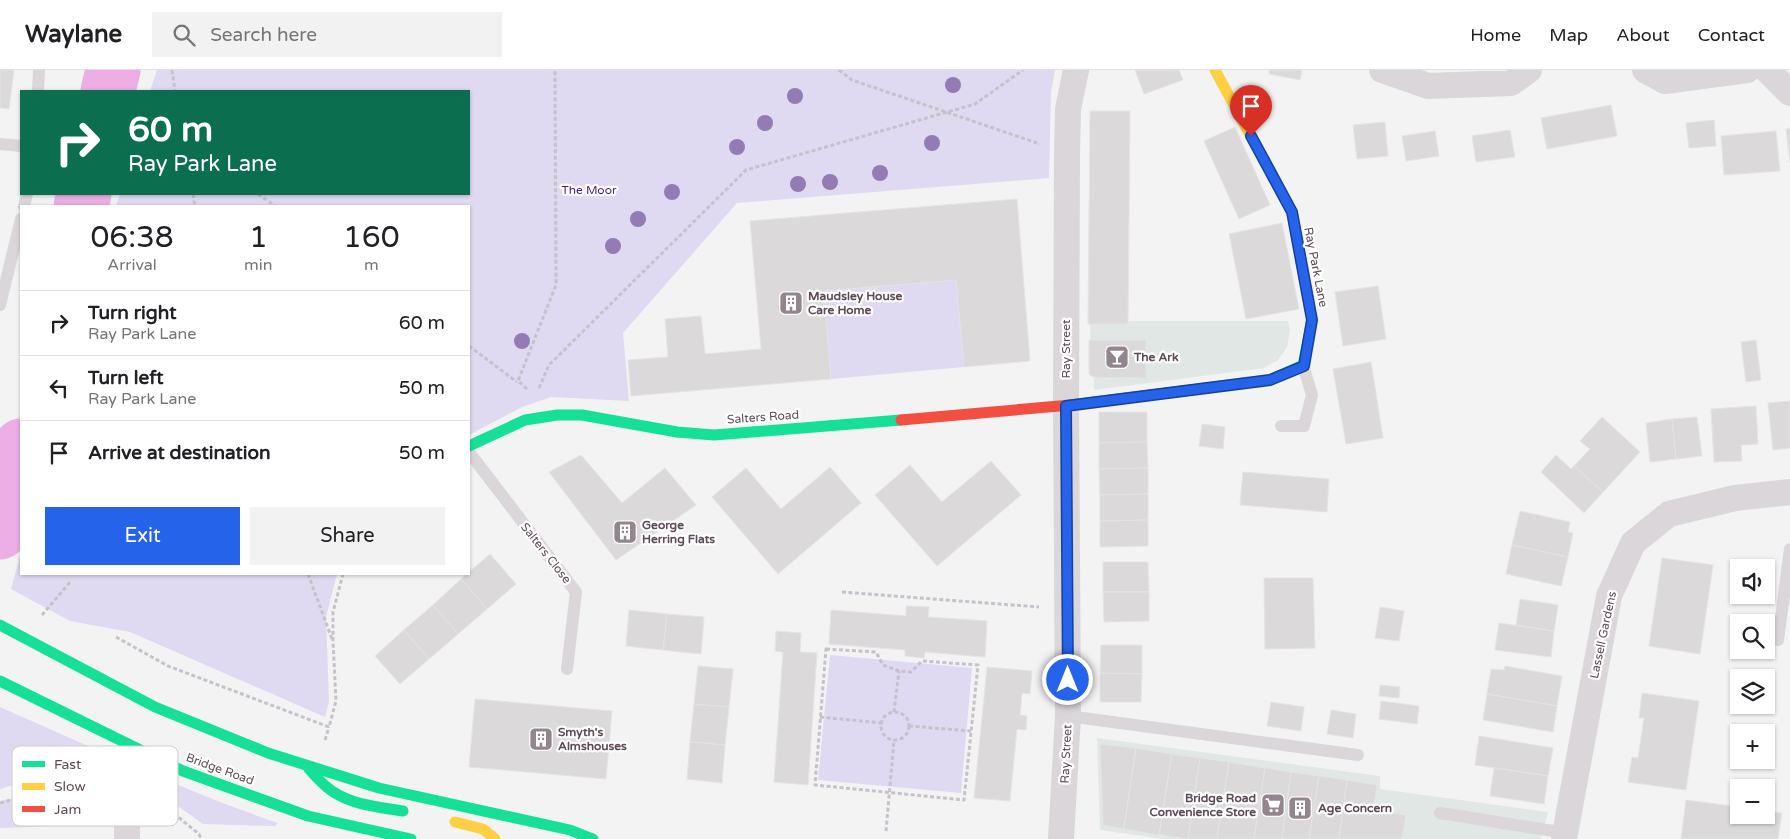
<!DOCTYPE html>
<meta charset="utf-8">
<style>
body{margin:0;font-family:"Varela Round",sans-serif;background:#f2f2f2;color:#202124;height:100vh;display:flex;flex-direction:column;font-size:19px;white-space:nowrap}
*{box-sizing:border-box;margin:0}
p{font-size:16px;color:#757577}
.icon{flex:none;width:28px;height:28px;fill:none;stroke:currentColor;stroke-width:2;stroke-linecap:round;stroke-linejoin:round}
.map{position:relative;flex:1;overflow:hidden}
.details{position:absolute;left:20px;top:135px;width:450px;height:370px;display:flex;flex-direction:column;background:#fff;border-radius:0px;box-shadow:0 1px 4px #0004}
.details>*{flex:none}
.guide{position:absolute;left:20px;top:20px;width:450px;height:105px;border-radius:0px;box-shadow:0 1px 4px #0004;background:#0b6e4f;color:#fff;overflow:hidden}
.tools{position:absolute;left:1730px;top:489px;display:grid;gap:10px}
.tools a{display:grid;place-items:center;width:45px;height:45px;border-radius:0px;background:#fff;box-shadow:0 1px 4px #0004;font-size:25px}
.pin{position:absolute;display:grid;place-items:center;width:42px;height:42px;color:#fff;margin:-51px -21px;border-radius:50% 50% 50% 0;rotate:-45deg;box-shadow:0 0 5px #0007}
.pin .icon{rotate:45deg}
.me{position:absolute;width:55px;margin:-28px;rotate:0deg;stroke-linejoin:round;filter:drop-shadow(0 0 4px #0008)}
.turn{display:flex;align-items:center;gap:18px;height:105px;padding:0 25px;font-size:22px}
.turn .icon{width:65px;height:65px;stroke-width:2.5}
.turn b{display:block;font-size:35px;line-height:42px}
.eta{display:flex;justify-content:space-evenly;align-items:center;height:85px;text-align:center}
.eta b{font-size:30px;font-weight:600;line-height:35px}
.cta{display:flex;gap:10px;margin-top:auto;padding:10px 25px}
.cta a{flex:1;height:58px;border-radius:0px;background:#2563eb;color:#fff;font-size:20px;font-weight:600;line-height:58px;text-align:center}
.cta a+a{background:#f2f2f2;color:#202124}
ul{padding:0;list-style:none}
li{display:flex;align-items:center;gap:15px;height:65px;padding:0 25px;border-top:1px solid #e0e0e0}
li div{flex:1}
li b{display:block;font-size:19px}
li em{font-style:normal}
header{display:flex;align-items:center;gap:30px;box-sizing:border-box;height:70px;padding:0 25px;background:#fff;border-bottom:1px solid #e0e0e0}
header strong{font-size:24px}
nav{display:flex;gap:28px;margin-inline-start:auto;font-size:18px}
.search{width:350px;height:45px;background:#f2f2f2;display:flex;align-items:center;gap:12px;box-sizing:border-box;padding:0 18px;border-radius:0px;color:#757577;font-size:19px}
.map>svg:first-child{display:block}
.commercial{fill:#e1e7e5}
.green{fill:#dfd9f1}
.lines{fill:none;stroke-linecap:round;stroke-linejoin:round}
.river{stroke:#edaee6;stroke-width:55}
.building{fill:#dbd9da;stroke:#e5e4e5}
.path{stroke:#c7c1cc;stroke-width:3;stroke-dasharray:4 2.5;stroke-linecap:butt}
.lane{stroke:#dad6d9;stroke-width:12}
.street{stroke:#dad6d9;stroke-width:26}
.fast{stroke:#16e098;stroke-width:11}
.slow{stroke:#ffcf43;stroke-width:11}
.jam{stroke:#f24e42;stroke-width:11}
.tree{fill:#927cb3}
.route-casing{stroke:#184099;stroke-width:12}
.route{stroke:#2563eb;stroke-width:9}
.labels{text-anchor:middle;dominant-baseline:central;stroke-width:4.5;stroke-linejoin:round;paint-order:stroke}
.park-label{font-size:12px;fill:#431b7f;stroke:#fff}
.street-label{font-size:12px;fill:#5e4a57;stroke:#fff}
.poi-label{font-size:12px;font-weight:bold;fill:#5e4a57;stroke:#fff;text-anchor:start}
.key{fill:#fff;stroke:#cfc9cd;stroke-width:1}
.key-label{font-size:14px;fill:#5e4a57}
</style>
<header>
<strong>Waylane</strong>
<div class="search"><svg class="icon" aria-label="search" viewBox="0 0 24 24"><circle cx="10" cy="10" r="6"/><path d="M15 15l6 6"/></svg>Search here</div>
<nav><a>Home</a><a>Map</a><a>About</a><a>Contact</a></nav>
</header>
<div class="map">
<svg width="1790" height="769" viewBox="0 0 1790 769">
<rect width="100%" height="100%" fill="#f3f3f3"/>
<!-- commercial -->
<g class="commercial">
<polygon points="1090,251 1288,251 1290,260 1287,277 1278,290 1264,298 1094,320 1094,306 1091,302"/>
<polygon points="1097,668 1380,706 1380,719 1548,742 1541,769 1164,769 1100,760"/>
</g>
<!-- green -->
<g class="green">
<polygon points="157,0 1055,0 1051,22 1049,108 737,133 623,263 629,331 551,327 522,337 469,365 469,136 116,136 120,124 469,124 469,21 150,21"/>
<polygon points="956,210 964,297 831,309 824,221"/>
<polygon points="21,483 21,504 337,504 326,547 329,632 325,647 130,562 70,551 11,519"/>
<polygon points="830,585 972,598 961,723 818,710"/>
<path d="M 0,637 C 92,677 183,721 278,753 L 275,756 L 203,754 L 122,696 L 102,689 L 0,719 Z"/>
<polygon points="103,709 141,727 142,732 103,735 101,743 89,755 0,758 0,731"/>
</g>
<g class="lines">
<!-- river -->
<g class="river">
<polyline points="108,21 113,0"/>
<polyline points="81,136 84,124"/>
<polyline points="0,462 21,376"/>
</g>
</g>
<!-- building -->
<g class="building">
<polygon points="0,0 14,0 9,39 0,38"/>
<polygon points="1135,0 1179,0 1183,10 1144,24"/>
<polygon points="1269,0 1302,0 1300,10 1269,4"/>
<polygon points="1611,35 1617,66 1547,79 1541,48"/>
<polygon points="1090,41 1130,41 1128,254 1088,254"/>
<polygon points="1714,50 1716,76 1689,78 1686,53"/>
<polygon points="1385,52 1388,86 1357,89 1353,55"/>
<polygon points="1235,57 1270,135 1239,149 1204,71"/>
<polygon points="1790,58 1790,93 1786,59"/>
<polygon points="1510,60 1515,87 1476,92 1472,66"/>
<polygon points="1435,61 1439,86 1406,91 1402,66"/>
<polygon points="1776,61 1780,101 1724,105 1721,66"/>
<polygon points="1017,129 1030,291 964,297 956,210 824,221 831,309 631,326 628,290 668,287 665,249 701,246 705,284 761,279 750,151"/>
<polygon points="1282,153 1299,239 1246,249 1229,164"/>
<polygon points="1378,216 1386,269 1343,276 1335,222"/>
<polygon points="1089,270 1146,270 1146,308 1093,307 1089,304"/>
<polygon points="1756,270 1761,310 1746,312 1741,272"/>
<polygon points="1371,292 1383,368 1346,374 1333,299"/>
<polygon points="1790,331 1790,378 1773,380 1768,333"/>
<polygon points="1756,336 1758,374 1741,375 1742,391 1714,392 1711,339"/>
<polygon points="1099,342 1147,342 1147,372 1099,373"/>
<polygon points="1602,347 1640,382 1603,422 1574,396 1590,379 1580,371"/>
<polygon points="1697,347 1702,386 1676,389 1672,349"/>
<polygon points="1672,349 1676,389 1650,392 1646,353"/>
<polygon points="1202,354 1225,357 1223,379 1199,376"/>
<polygon points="1147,372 1148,398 1099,399 1099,373"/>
<polygon points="581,385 622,433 665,398 696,435 616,490 549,402"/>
<polygon points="1556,385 1571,399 1574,396 1603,422 1584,443 1541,402"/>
<polygon points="991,391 1021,425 937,496 875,425 910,395 942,432"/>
<polygon points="830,397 861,433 778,504 712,427 746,398 781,439"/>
<polygon points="1148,398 1148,424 1100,425 1099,399"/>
<polygon points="1243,402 1329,409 1327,442 1240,435"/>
<polygon points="1148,424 1148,450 1100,451 1100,425"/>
<polygon points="1520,441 1570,452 1568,462 1573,463 1568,487 1512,475"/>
<polygon points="1148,450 1148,476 1100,477 1100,451"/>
<polygon points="1512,475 1568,487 1561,516 1506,504"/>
<polygon points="490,484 516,514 487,539 461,509"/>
<polygon points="1662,488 1713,495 1700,584 1649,576"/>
<polygon points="1103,492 1148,492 1149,522 1103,522"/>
<polygon points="1264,508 1313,508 1315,578 1265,579"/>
<polygon points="461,509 487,539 458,564 433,535"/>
<polygon points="1103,522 1149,522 1149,551 1104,552"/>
<polygon points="1520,529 1558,535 1554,561 1516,555"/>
<polygon points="433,535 458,564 429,589 404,560"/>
<polygon points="906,536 929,537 928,547 987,551 985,587 925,582 924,588 905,586 905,580 829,574 831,540 906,546"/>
<polygon points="1380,537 1404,541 1399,571 1375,568"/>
<polygon points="629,540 667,544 663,580 626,576"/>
<polygon points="667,544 704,547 701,584 663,580"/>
<polygon points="1499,553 1554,561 1551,587 1495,580"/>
<polygon points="404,560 429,589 400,614 375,586"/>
<polygon points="776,561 801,563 800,582 817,583 808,715 774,712 783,582 775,581"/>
<polygon points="1101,575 1142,575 1142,604 1100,603"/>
<polygon points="698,596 733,599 729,637 694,634"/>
<polygon points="1505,596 1562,606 1557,636 1487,624 1491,599 1504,600"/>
<polygon points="987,597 1032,601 1030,624 1022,623 1020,645 1027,646 1026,660 1017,659 1010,731 974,728"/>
<polygon points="1100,603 1142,604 1141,632 1100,632"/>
<polygon points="1380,615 1400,617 1399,628 1379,626"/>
<polygon points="1642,623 1699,631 1686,720 1628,712 1632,687 1638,688 1644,648 1639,648"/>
<polygon points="1487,624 1557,636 1553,662 1483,650"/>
<polygon points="475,629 612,641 606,709 469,697"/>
<polygon points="1381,631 1419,636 1417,654 1379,649"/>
<polygon points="1271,632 1304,637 1301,661 1267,656"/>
<polygon points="694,634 729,637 725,675 690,672"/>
<polygon points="1331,640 1356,644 1353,668 1327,664"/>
<polygon points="1479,666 1553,678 1548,706 1475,695"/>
<polygon points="690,672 725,675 722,713 687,709"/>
<polygon points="1100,674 1136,678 1124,759 1103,755"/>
<polygon points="1136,678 1172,684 1159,765 1124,759"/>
<polygon points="1172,684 1200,688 1188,769 1159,765"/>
<polygon points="1200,688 1229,692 1217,769 1188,769"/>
<polygon points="1229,692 1265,698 1254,769 1217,769"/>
<polygon points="1265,698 1291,702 1282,769 1254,769"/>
<polygon points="1494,698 1548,706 1544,734 1490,726"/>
<polygon points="1291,702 1319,706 1309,769 1282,769"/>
<polygon points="1319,706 1347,710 1339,769 1309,769"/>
<polygon points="1347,710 1377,715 1373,740 1406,745 1402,769 1339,769"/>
<polygon points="1686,730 1739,737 1739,745 1766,745 1766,741 1782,743 1778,769 1681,769"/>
</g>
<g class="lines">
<!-- path -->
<g class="path">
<polyline points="172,0 175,21"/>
<polyline points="839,0 852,10 1040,74"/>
<polyline points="193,124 195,136"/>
<polyline points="258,124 275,136"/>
<polyline points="469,276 517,312"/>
<polyline points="539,318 549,295 746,100 975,34 1023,0"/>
<polyline points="527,319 518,311 556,215 555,0"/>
<polyline points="308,504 332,569"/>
<polyline points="842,522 1039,537"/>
<polyline points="42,545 71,511"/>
<polyline points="116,567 168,596 329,657 336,631 333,571 333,542 343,504"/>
<polygon points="826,579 876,582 883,595 899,601 911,602 922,591 978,595 964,730 815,715"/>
<polyline points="894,642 899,601"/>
<circle cx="895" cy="656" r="14"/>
<polyline points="820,647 882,653"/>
<polyline points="909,656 971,661"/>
<polyline points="325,670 329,657"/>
<polyline points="0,733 108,704 167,738 199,764 201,769"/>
<polyline points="886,761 894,670"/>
</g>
<!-- lane -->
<g class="lane">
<polyline points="38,21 39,0"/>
<polyline points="0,74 21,76"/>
<polyline points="24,136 27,124"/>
<polyline points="0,235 21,149"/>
<polyline points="1281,356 1304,356 1312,325 1303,295"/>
<polyline points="469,382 576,522 567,599"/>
<polyline points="1778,570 1790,479"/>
<polyline points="1068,646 1358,685"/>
<polyline points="1440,743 1566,763"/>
</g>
<!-- street -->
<g class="street">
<polyline points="1382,0 1428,16 1511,13 1529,0"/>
<polyline points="1645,0 1665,11 1747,0"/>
<polyline points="1767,0 1790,23"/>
<polyline points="127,755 127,769"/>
<polyline points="1061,769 1068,646 1066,336 1067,84 1068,39 1076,0"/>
<polyline points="1564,769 1609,526 1633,473 1669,444 1735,428 1790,422"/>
</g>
<!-- fast -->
<g class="fast">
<polyline points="1071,335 1270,310 1303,295 1312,250 1292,142 1281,122"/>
<polyline points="469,376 525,350 557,345 582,345 677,362 714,365 901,350"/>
<polyline points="0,555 155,637 268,683 379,718 570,760 593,769"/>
<polyline points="0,611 183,701 308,746 411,769"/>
<path d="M 309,699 C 316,707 323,715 332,721 C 352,735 379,737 403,741"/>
</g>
<!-- slow -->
<g class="slow">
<polyline points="1215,0 1281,122"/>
<polyline points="455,752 483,759 495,769"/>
</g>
<!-- jam -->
<polyline class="jam" points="901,350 1071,335"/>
</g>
<!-- trees -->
<g class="tree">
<circle cx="953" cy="15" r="8"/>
<circle cx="795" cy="26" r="8"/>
<circle cx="765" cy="53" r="8"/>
<circle cx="932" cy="73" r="8"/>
<circle cx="737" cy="77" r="8"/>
<circle cx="880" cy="103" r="8"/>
<circle cx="830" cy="112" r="8"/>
<circle cx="798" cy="114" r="8"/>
<circle cx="672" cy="122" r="8"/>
<circle cx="638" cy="149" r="8"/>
<circle cx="613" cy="176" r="8"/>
<circle cx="522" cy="271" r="8"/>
</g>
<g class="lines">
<!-- route casing -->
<g class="route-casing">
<polyline id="route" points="1068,610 1066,336 1270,310 1304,296 1312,250 1292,142 1251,66"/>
</g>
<!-- route -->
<use href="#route" class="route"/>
</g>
<!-- icons -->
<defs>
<g id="building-square" transform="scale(1.25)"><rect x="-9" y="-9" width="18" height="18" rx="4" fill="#92858e" stroke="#fff"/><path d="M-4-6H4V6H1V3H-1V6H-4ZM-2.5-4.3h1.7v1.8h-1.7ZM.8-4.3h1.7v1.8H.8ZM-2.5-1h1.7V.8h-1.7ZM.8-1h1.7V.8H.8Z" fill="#fff"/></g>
<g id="bar-square" transform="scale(1.25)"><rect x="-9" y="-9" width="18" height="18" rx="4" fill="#92858e" stroke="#fff"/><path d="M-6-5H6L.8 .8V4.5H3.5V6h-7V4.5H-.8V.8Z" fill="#fff"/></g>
<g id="supermarket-square" transform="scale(1.25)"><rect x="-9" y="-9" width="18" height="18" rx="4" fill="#92858e" stroke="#fff"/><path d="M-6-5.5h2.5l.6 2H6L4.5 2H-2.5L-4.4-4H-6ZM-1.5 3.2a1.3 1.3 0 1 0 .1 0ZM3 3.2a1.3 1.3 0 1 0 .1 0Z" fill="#fff"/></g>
</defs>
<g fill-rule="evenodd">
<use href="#building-square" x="791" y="233"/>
<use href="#bar-square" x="1117" y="287"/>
<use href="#building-square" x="625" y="462"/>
<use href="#building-square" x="541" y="669"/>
<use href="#supermarket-square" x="1273" y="735"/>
<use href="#building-square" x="1300" y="738"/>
</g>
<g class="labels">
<!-- park labels -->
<g class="park-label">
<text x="589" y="120">The Moor</text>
</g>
<!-- street labels -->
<g class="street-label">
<text transform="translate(1316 197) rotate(79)">Ray Park Lane</text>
<text transform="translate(1066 279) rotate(-90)">Ray Street</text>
<text transform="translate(763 347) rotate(-4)">Salters Road</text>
<text transform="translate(546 483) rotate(52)">Salters Close</text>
<text transform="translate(1603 565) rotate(-78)">Lassell Gardens</text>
<text transform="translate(1066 684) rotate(-87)">Ray Street</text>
<text transform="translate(220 699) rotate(20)">Bridge Road</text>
</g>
<!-- poi labels -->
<g class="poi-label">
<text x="808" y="226">Maudsley House<tspan x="808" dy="14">Care Home</tspan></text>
<text x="1134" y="287">The Ark</text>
<text x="642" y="455">George<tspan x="642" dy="14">Herring Flats</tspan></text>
<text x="558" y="662">Smyth's<tspan x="558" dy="14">Almshouses</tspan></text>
<text x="1256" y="728" text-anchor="end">Bridge Road<tspan x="1256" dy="14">Convenience Store</tspan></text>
<text x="1318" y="738">Age Concern</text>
</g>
</g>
<!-- legend -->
<rect x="12" y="676" width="166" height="80" rx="8" class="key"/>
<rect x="22" y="691" width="23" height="6" fill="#16e098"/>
<rect x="22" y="713" width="23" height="7" fill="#ffcf43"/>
<rect x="22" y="736" width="23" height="6" fill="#f24e42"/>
<g class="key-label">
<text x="54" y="699">Fast</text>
<text x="54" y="721">Slow</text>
<text x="54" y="744">Jam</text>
</g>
</svg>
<div class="tools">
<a><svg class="icon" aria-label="sound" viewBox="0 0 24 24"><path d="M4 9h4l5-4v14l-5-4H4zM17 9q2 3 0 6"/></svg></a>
<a><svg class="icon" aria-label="search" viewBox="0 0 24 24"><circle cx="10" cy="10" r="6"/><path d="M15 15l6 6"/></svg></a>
<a><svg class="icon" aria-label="layers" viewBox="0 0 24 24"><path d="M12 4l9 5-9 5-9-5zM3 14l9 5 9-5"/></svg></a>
<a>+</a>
<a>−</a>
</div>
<div class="pin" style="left:1251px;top:66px;background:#d93025"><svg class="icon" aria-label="arrive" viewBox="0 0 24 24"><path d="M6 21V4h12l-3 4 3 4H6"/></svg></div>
<svg class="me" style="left:1068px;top:610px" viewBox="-20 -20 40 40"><circle r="17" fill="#2563eb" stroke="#fff" stroke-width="3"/><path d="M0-11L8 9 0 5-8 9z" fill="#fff"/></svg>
<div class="guide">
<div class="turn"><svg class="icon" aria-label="right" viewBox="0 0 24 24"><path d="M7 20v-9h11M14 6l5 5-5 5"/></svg><div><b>60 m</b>Ray Park Lane</div></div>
</div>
<section class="details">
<div class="eta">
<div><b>06:38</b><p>Arrival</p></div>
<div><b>1</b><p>min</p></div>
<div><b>160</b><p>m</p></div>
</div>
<ul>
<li><svg class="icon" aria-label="right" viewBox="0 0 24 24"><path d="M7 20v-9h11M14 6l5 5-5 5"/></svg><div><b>Turn right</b><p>Ray Park Lane</p></div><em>60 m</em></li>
<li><svg class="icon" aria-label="left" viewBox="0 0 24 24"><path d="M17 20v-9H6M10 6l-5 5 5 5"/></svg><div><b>Turn left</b><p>Ray Park Lane</p></div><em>50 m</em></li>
<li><svg class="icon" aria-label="arrive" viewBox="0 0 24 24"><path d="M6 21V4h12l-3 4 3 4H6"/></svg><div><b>Arrive at destination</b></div><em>50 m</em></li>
</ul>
<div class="cta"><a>Exit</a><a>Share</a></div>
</section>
</div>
